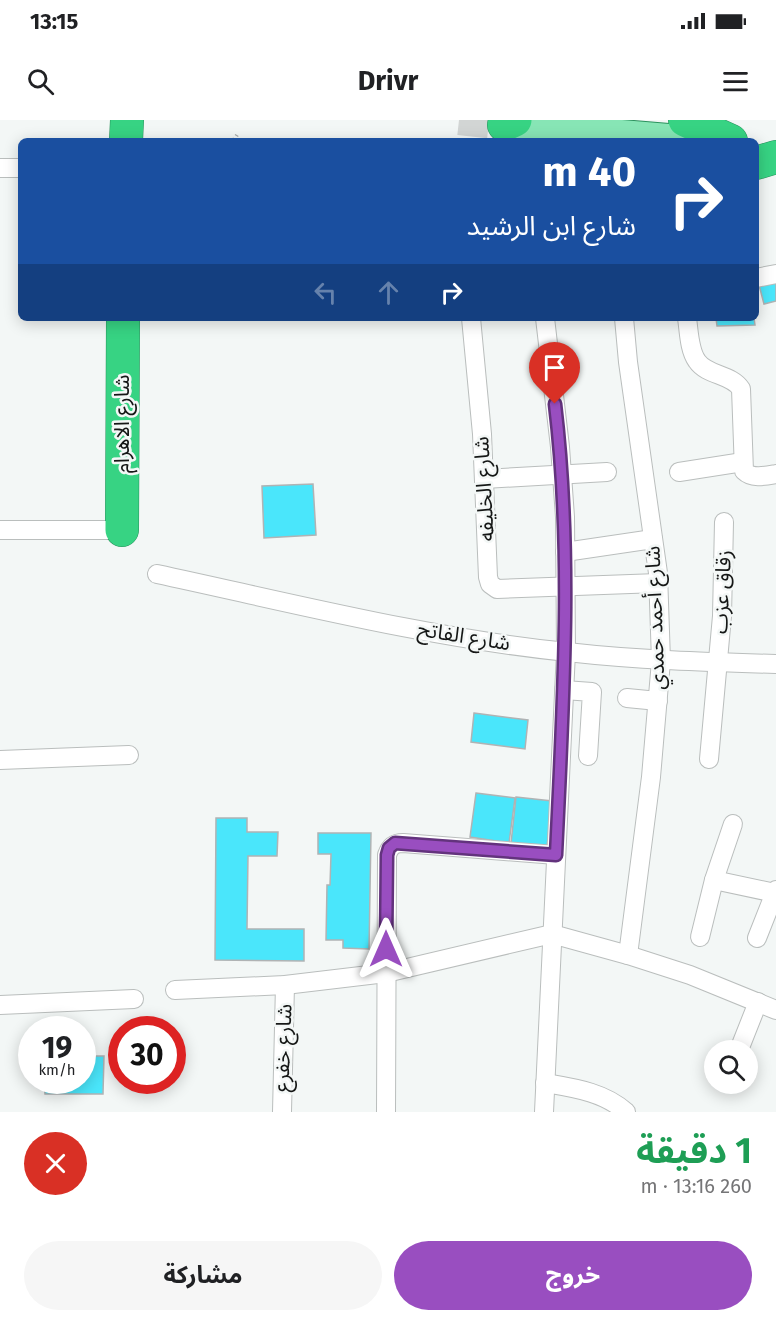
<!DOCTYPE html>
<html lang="ar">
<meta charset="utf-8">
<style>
body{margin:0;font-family:"Fira Sans","Noto Sans Arabic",sans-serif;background:#f6f6f6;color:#202124;direction:rtl;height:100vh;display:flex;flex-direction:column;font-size:22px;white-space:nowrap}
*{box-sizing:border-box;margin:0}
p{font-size:20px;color:#757577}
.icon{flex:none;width:33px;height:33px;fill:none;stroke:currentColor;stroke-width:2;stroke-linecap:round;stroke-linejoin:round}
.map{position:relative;height:992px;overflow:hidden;direction:ltr}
.side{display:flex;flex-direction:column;background:#fff;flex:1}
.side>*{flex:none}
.guide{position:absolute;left:18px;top:18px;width:741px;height:183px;border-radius:9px;box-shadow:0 3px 15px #0003;direction:rtl;background:#1a4fa0;color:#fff;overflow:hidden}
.fabs{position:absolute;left:704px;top:920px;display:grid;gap:12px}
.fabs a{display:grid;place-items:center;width:54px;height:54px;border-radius:50%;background:#fff;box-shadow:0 3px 15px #0003;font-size:30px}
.speed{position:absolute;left:18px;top:896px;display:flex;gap:12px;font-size:30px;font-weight:700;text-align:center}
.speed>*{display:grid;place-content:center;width:78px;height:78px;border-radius:50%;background:#fff;box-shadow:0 3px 15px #0003;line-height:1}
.speed small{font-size:15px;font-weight:400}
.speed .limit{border:9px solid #d22;background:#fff;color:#111}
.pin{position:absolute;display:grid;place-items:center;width:51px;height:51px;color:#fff;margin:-62px -26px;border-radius:50% 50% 50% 0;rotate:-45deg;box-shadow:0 0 6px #0007}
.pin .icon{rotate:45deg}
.me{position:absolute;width:66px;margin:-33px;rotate:0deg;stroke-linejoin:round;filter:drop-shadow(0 0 4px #0008)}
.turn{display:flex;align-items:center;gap:21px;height:126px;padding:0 24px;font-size:27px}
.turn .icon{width:78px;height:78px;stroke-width:2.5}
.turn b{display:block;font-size:42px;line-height:51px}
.lanes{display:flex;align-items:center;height:57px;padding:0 24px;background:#0003;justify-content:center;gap:30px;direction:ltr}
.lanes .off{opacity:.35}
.round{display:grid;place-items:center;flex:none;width:63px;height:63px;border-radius:32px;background:#f6f6f6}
.headline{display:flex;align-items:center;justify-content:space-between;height:102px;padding:0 24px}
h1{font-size:36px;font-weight:700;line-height:45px;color:#1e9e55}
.button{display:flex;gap:12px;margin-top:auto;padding:12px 24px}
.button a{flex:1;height:69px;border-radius:36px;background:#994ec0;color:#fff;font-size:24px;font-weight:700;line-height:69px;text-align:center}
.button a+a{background:#f6f6f6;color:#202124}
.status{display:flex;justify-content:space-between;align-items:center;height:42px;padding:0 30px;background:#fff;direction:ltr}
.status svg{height:16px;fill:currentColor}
header{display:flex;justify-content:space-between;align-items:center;height:78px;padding:0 24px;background:#fff;font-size:27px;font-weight:700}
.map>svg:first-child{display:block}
.building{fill:#4ae6fb;stroke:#b0b3b4;stroke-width:1.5}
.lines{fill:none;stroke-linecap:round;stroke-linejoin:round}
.primary-tunnel{stroke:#d2d5d4;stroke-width:30;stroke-dasharray:30 15;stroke-linecap:butt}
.street-casing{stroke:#babebd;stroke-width:20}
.primary-casing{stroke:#2b915d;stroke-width:32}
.highway-casing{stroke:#2b915d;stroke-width:34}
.path{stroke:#a6aaa9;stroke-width:4;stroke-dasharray:3 3;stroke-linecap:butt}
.street{stroke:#fff;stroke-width:18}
.primary{stroke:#87e5b5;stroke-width:30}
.highway{stroke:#37d383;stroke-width:33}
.route-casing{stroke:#63337d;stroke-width:15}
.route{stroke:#994ec0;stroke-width:10}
.labels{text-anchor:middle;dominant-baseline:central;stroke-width:5;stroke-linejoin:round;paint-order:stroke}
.street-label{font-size:21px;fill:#151716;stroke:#f3f7f6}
</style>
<div class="status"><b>13:15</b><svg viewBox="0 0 49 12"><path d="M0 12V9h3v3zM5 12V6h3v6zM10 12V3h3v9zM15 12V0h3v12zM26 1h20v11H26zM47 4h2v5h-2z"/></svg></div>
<header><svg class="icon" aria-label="menu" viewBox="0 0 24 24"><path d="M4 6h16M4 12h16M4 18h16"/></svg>Drivr<svg class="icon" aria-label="search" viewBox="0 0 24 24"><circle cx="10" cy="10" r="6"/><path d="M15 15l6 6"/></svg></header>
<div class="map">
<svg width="776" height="992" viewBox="0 0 776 992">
<rect width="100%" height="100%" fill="#f3f7f6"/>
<!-- building -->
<g class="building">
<polygon points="776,161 776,181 764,184 759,165"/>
<polygon points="716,198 754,198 755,205 717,206"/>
<polygon points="313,364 316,415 264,418 262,366"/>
<polygon points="474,593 528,600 525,629 471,622"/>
<polygon points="476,673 515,678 509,723 470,717"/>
<polygon points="516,677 552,681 547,727 511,723"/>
<polygon points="216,698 247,698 247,712 278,712 277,736 248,736 247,809 304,809 304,841 215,840"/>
<polygon points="318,713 371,713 369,829 343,828 343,820 326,820 327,765 330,765 331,734 318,734"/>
<polygon points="82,936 104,936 103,974 45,974 44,960 82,960"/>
</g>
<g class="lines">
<!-- primary-tunnel -->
<polyline class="primary-tunnel" points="459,0 504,5"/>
<!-- street casing -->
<g class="street-casing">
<g id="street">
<polyline points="0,48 21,48"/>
<polyline points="756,158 776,154"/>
<polyline points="471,198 482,314 488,457 490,464 497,469 658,463"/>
<polyline points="624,198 628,242 658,453 661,541 651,657 628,835"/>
<path d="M 687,198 C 689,211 689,230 697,241 C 707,256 732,254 741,269 L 744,351 C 752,359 765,356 776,354"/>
<polyline points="679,352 743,342"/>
<polyline points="484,359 607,352"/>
<polyline points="0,410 122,410"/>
<polyline points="565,432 653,419"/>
<path d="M 157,454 C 292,483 429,518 567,532 C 637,540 706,542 776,544"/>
<polyline points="564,570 592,572 588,636"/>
<polyline points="627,578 658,581"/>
<polyline points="709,639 722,496 724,402"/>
<polyline points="0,640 129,635"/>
<polyline points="714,760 775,773"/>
<polyline points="700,817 714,760 733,704"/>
<polyline points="757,818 776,770"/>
<polyline points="175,870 285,865 386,853 552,814 628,835 690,855 776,890"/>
<polyline points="0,885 134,879"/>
<polyline points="739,930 758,882"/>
<path d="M 545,963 C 574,968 604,972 626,992"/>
<polyline points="282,992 285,865"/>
<path d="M 386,992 L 387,735 C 390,726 394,723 403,723 L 556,735"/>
<polyline points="544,992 566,532 565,397 560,327 545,198"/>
</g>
</g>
<!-- primary casing -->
<g class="primary-casing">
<polyline id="primary" points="504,5 692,21"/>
</g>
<!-- highway casing -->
<g class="highway-casing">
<g id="highway">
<polyline points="685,0 731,21"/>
<polyline points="504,5 515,0"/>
<polyline points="126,21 127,0"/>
<polyline points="756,43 776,37"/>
<polyline points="122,410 123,198"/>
</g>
</g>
<!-- path -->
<polyline class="path" points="233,21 237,15"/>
<!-- street -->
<use href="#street" class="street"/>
<!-- primary -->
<use href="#primary" class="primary"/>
<!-- highway -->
<use href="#highway" class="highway"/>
</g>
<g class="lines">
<!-- route casing -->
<g class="route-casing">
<path id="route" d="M 386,829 L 387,735 L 389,728 L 395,723 L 556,735 C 563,584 573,434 555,284"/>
</g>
<!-- route -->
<use href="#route" class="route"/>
</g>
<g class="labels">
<!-- street labels -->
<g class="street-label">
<text transform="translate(122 304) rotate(-90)">شارع الاهرام</text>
<text transform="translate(484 369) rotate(-93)">شارع الخليفه</text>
<text transform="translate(722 472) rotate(-87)">زقاق عزب</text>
<text transform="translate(655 498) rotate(-92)">شارع أحمد حمدي</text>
<text transform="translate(464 516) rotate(9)">شارع الفاتح</text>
<text transform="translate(283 928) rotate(-88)">شارع خفرع</text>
</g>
</g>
</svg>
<div class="fabs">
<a><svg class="icon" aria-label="search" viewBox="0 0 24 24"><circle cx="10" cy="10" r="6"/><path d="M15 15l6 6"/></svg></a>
</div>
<div class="speed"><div>19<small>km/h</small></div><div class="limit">30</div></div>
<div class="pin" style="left:555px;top:284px;background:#d93025"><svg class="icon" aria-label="arrive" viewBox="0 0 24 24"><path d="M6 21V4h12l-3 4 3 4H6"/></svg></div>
<svg class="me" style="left:386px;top:829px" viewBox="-20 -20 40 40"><path d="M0-17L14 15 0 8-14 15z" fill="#994ec0" stroke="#fff" stroke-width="4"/></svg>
<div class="guide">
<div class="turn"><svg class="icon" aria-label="right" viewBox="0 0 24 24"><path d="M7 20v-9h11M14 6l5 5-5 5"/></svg><div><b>40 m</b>شارع ابن الرشيد</div></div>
<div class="lanes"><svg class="icon off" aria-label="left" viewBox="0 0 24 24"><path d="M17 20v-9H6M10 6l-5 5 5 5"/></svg><svg class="icon off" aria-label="ahead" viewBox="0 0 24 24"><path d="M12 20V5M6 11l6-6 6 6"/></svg><svg class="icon" aria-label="right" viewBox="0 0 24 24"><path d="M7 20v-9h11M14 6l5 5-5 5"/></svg></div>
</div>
</div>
<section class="side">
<div class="headline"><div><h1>1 دقيقة</h1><p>260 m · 13:16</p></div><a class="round" style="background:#d93025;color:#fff"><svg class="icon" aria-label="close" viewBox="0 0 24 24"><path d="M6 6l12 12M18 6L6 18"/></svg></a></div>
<div class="button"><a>خروج</a><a>مشاركة</a></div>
</section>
